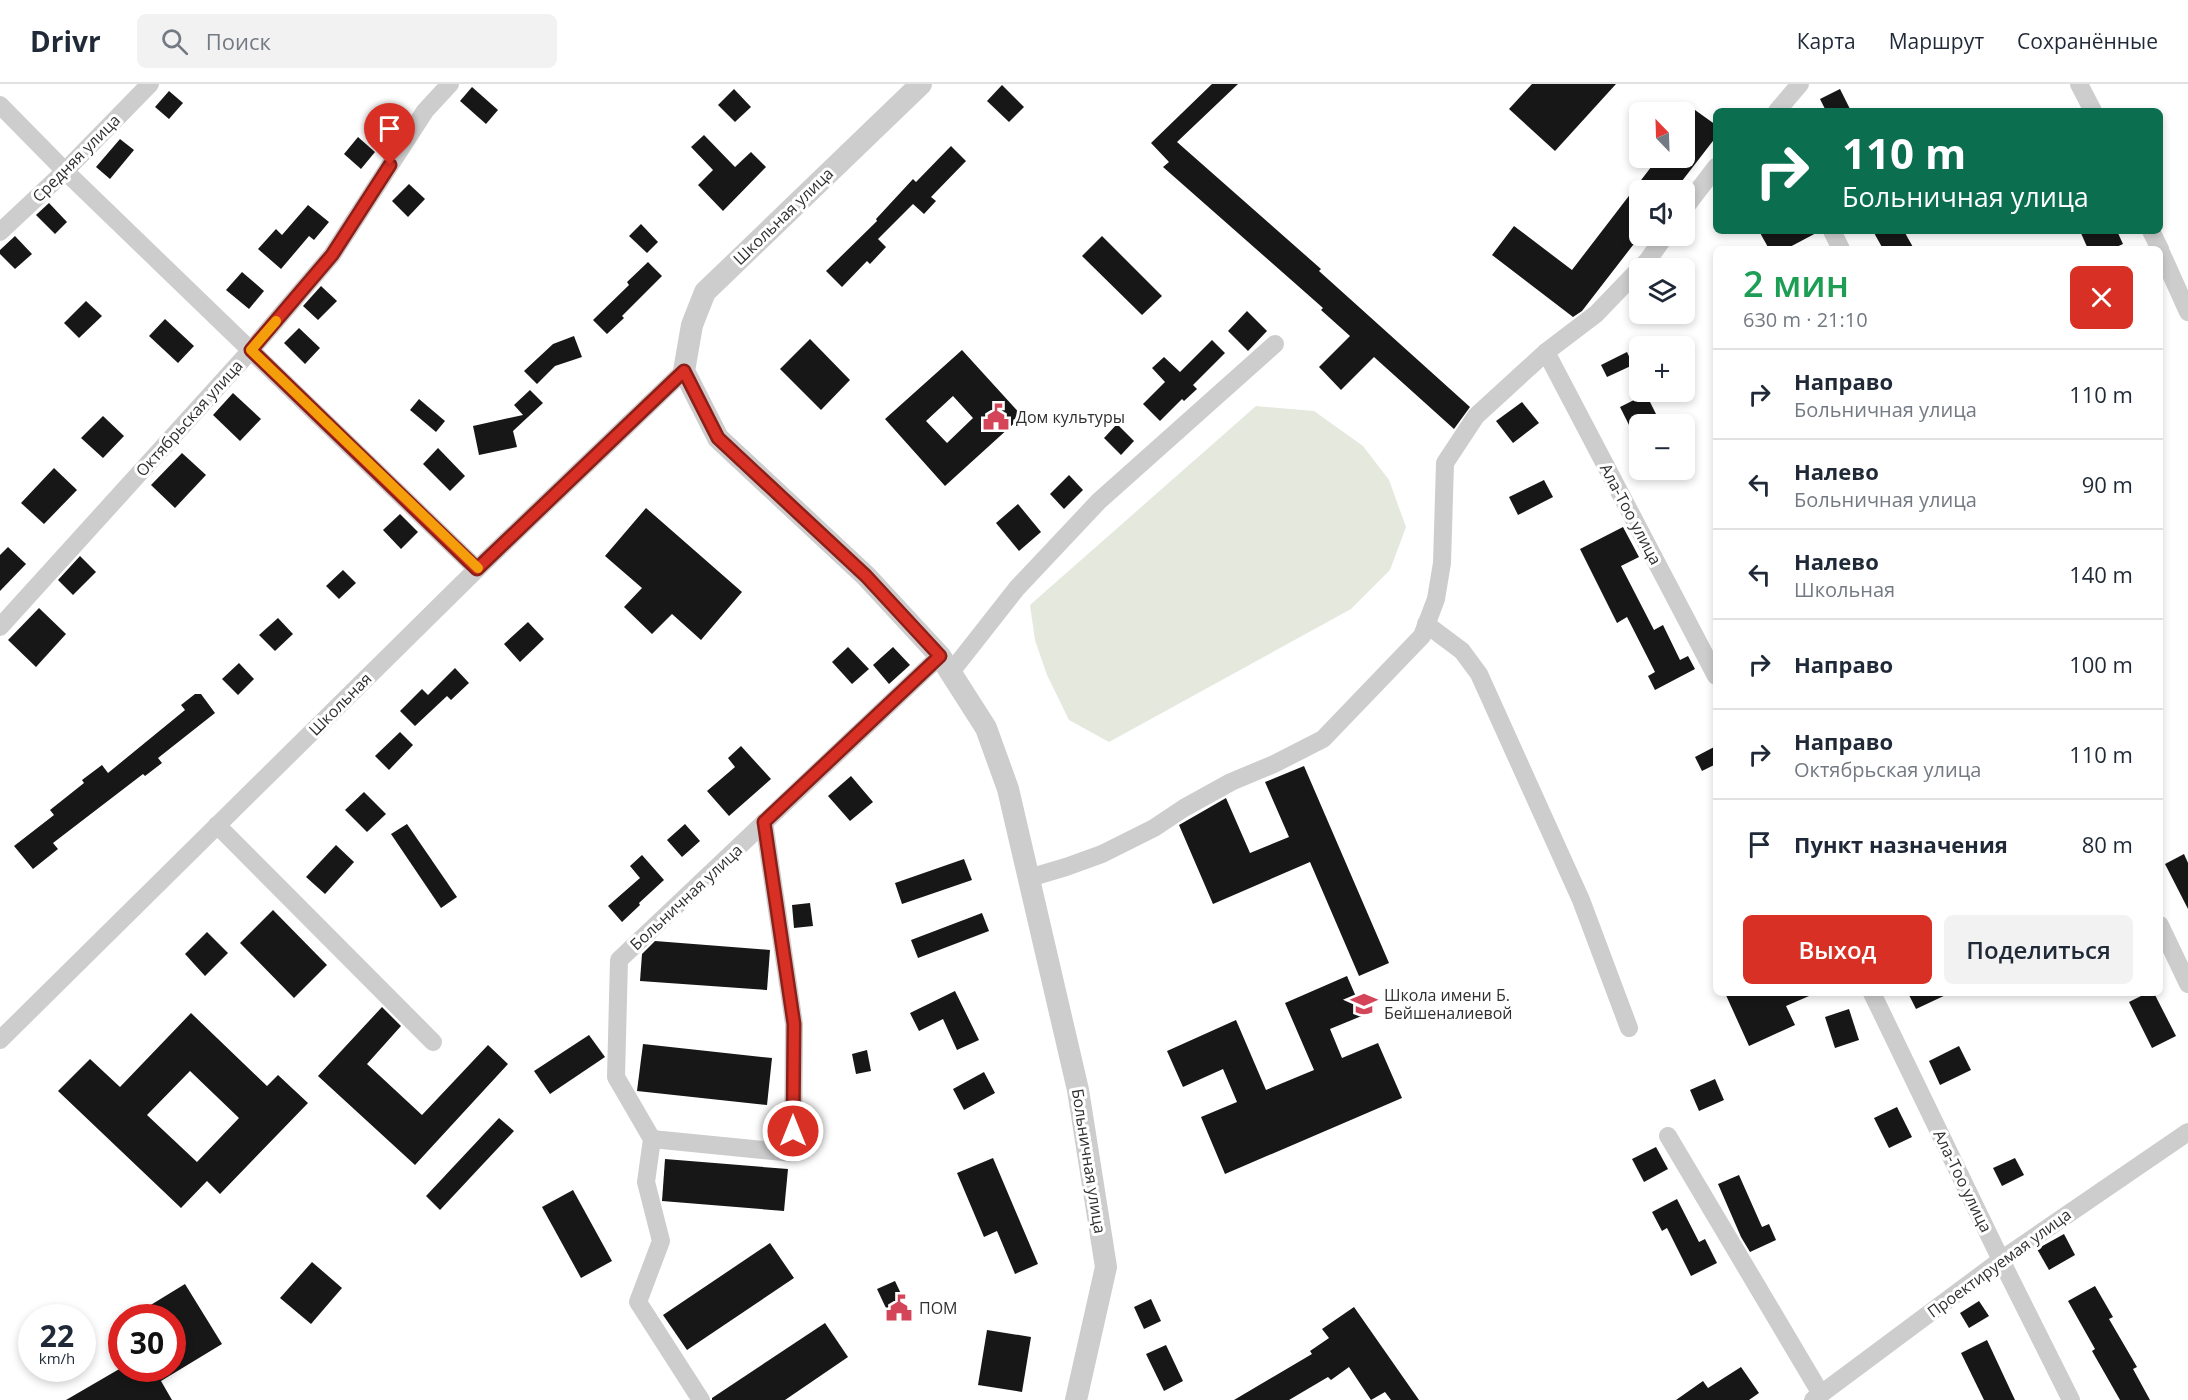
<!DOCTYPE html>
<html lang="ru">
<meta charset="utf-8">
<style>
body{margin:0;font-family:"Open Sans",sans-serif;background:#f2f2f3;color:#1f2937;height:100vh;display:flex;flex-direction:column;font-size:22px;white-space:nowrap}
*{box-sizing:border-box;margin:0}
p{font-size:20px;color:#747a83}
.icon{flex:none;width:33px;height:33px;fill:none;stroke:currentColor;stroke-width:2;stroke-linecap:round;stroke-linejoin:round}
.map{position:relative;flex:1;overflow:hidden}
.sheet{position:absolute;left:1713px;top:162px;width:450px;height:750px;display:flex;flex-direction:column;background:#fff;border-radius:9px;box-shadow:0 3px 9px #0003}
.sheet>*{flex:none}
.banner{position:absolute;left:1713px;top:24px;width:450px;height:126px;border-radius:9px;box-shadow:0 3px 9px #0003;background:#0b6e4f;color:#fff;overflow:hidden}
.needle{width:39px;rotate:337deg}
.controls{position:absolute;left:1629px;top:18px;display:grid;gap:12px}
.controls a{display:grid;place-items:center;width:66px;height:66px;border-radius:9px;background:#fff;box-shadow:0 3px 9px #0003;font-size:30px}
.speed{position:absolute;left:18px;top:1220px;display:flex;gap:12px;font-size:30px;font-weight:700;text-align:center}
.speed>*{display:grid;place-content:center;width:78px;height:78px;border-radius:50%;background:#fff;box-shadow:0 3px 9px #0003;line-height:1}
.speed small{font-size:15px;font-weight:400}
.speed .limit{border:9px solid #d22;background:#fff;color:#111}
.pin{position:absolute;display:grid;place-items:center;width:51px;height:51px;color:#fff;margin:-62px -26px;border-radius:50% 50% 50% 0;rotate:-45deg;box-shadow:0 0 6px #0007}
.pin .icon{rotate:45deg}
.me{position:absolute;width:66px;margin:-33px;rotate:0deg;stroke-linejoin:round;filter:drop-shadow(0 0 4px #0008)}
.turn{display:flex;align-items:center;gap:21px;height:126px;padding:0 30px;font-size:27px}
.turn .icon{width:78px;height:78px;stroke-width:2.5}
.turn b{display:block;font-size:42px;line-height:51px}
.round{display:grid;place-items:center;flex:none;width:63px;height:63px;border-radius:9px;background:#f2f2f3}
.overview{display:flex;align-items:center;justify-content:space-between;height:102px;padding:0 30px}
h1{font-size:36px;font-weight:600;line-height:45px;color:#1e9e55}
.action{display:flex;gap:12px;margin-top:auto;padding:12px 30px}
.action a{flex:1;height:69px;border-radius:9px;background:#d93025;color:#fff;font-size:24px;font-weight:600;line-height:69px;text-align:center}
.action a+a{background:#f2f2f3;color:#1f2937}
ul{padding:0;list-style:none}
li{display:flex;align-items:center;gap:18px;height:90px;padding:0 30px;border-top:2px solid #e0e1e3}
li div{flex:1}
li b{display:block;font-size:22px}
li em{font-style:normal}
header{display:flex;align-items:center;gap:36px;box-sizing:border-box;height:84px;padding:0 30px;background:#fff;border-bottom:2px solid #e0e1e3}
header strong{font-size:28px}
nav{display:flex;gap:33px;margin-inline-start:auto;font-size:21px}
.search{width:420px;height:54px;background:#f2f2f3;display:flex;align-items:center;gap:15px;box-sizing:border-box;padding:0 21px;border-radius:9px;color:#747a83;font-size:22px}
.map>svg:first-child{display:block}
.green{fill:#e4e8dd}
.building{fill:#171717;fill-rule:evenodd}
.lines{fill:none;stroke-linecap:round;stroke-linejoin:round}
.minor{stroke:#cdcdcd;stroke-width:18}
.tertiary{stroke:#cdcdcd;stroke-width:22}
.route-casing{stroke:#8d1f18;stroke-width:15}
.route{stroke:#d93025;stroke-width:10}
.slow{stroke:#f59e0b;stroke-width:10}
.labels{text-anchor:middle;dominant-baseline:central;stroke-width:6;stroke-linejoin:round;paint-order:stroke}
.street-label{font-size:16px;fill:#303030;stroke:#fff}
.poi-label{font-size:16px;fill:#303030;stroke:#fff;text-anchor:start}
</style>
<header>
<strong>Drivr</strong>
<div class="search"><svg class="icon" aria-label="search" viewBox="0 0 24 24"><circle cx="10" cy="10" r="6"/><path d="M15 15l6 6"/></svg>Поиск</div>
<nav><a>Карта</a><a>Маршрут</a><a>Сохранённые</a></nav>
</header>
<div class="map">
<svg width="2188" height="1316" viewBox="0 0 2188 1316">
<rect width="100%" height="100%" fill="#fff"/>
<!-- green -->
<polygon class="green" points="1256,322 1314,327 1363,362 1389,396 1406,443 1390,486 1351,525 1109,658 1069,636 1047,591 1035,556 1030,521"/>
<!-- building -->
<g class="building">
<polygon points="1212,0 1238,0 1177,58 1321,185 1319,187 1470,323 1454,345 1374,273 1341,306 1319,283 1350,252 1321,226 1323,224 1163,83 1169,78 1151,59"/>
<polygon points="1532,0 1616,0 1555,67 1509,25"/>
<polygon points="1002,1 1024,23 1009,38 987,17"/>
<polygon points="472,3 498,26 486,40 460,17"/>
<polygon points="734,5 751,23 735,38 718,21"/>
<polygon points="1840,5 1851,27 1826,27 1820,15"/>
<polygon points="169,7 183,19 169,35 155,23"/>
<polygon points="1695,26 1716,41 1716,53 1675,106 1640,106 1640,152 1582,227 1573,233 1492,171 1514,142 1572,186 1658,74 1684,74 1684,40"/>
<polygon points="704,51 735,83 751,68 766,83 723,127 698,101 713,86 691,63"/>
<polygon points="358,53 375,68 361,85 344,70"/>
<polygon points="120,55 134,66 110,95 96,83"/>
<polygon points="951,62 966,77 931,113 936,117 924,130 913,120 878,155 886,163 870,180 867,177 842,203 826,187 877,137 876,135 913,95 916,98"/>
<polygon points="409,100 425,115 408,133 392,117"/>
<polygon points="49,119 67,138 55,150 36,131"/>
<polygon points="308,121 329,138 314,156 309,152 281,185 258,165 276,145 282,151"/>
<polygon points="641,140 658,158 647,169 629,152"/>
<polygon points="1759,147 1820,147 1786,165 1769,165"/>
<polygon points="1873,147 1904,147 1914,165 1883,165"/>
<polygon points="2080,147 2117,147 2123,160 2112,165 2088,165"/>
<polygon points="15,152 32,170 15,185 0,170 0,166"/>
<polygon points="1102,152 1162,212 1142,231 1082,172"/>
<polygon points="648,178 662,192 622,232 624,234 607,250 593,236 629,201 627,198"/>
<polygon points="242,188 264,207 249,225 226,206"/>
<polygon points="321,202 337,217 318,236 303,222"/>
<polygon points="86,217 102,232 79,254 64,239"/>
<polygon points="1247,227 1267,247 1248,267 1228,247"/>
<polygon points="165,235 194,262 178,279 149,252"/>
<polygon points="299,244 320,264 305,280 284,259"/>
<polygon points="574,252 582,273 555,282 537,300 524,287 553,260"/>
<polygon points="810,255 850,296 821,326 780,285"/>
<polygon points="1212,256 1225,269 1193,301 1197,305 1184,317 1182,315 1160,337 1143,320 1165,298 1152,284 1164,273 1180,288"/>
<path d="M 962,266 L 1022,332 L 945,402 L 885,335 ZM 953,312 L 973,334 L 947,359 L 926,337 Z"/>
<polygon points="1627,268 1633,281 1607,293 1601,281"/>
<polygon points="530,306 543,319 513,347 517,363 479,371 473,342 523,331 514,321"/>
<polygon points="233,309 261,335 240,357 213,331"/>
<polygon points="1646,310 1661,340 1640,340 1640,343 1632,347 1620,323"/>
<polygon points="419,315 445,337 436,348 410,326"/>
<polygon points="1522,318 1539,339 1513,359 1496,337"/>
<polygon points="103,332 124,352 103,374 81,354"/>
<polygon points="1117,340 1134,357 1121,371 1104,354"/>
<polygon points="438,364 465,392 450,407 423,380"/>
<polygon points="182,369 206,391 175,424 151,401"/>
<polygon points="54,384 77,406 44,440 21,419"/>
<polygon points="1069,391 1083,406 1064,425 1050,410"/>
<polygon points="1544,396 1553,413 1518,431 1509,413"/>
<polygon points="1018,420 1041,448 1019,467 996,439"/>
<polygon points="646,424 742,508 701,556 672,530 652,550 624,523 642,504 605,472"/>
<polygon points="400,430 418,448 401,465 383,446"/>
<polygon points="1623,443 1639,473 1621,482 1654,546 1663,541 1680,576 1688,572 1695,585 1655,606 1648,592 1655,588 1627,533 1617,539 1580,465"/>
<polygon points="8,463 26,480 0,507 0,471"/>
<polygon points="80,472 96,488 73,511 58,496"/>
<polygon points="343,486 356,499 339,515 326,502"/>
<polygon points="39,524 66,550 36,583 8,556"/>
<polygon points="278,534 293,550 275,567 259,551"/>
<polygon points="528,538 544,555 520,578 504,560"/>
<polygon points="848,563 869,585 852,600 832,578"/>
<polygon points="893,563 910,581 889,600 873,581"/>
<polygon points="239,579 254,595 238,611 222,595"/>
<polygon points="455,584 469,599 451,616 447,612 415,642 400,627 422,605 428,611"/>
<polygon points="195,610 201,610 215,629 158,674 162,679 145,692 143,690 53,759 58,765 33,785 14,762 54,731 50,726 84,699 82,696 102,681 108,689 185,626 181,621"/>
<polygon points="400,648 413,661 389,686 375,672"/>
<polygon points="741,662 771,695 729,732 707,707 735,683 728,674"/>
<polygon points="1716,662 1716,680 1702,687 1695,673"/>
<polygon points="1304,682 1389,879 1359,892 1310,778 1213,820 1179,741 1226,714 1250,769 1289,753 1265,698"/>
<polygon points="851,692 873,718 850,737 828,712"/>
<polygon points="364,708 386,730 367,748 345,726"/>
<polygon points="407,740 457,813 441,824 391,750"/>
<polygon points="685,740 700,757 682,773 667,756"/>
<polygon points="336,761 354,778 325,810 306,793"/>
<polygon points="2184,770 2188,779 2188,825 2165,780"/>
<polygon points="642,771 664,796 639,819 640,821 622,838 608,822 640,794 630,782"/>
<polygon points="964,775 972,796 902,820 895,799"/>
<polygon points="810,819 813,842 794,844 792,821"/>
<polygon points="273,826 327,881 294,914 240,859"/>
<polygon points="982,829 989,847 918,874 911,856"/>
<polygon points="207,848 228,869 205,892 185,870"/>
<polygon points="655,857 770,866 767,906 640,897 642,870"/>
<polygon points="1347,892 1364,931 1330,945 1342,974 1378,959 1402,1014 1225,1090 1201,1033 1237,1018 1223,985 1183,1003 1167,967 1236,936 1266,1006 1314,986 1285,919"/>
<polygon points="955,907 979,956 957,966 943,935 919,947 910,929"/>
<polygon points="1725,909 1816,909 1786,922 1795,941 1749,962"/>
<polygon points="1908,909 1950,909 1916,925"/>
<polygon points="2147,909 2154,909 2176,952 2152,964 2129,918"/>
<polygon points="382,923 401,942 367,980 422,1031 488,961 508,980 415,1081 318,992"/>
<polygon points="1849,925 1859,956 1835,964 1825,933"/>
<path d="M 191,929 L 267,1002 L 278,991 L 308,1019 L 220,1110 L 207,1097 L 181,1124 L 58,1007 L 90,975 L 120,1003 ZM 190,987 L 239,1034 L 197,1078 L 147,1031 Z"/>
<polygon points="589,951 605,973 550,1010 534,987"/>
<polygon points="643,960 772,974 767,1021 637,1007"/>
<polygon points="1959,962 1971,986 1940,1001 1929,977"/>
<polygon points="867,966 871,987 856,990 852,970"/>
<polygon points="984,988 995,1009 964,1026 953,1005"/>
<polygon points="1715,995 1724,1016 1699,1027 1690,1006"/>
<polygon points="1897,1023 1912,1053 1889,1064 1874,1034"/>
<polygon points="499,1034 514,1047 440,1126 426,1112"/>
<polygon points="1656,1063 1668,1085 1644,1098 1632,1075"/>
<polygon points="993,1074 1038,1180 1015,1190 997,1147 984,1153 957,1089"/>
<polygon points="2015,1074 2024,1091 2002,1102 1993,1084"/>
<polygon points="665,1075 788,1085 784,1127 662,1117"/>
<polygon points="1739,1091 1762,1143 1769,1140 1776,1156 1750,1168 1741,1153 1718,1100"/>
<polygon points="573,1106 612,1177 581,1194 542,1123"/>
<polygon points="1677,1115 1699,1158 1705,1155 1717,1179 1691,1192 1667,1144 1662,1147 1652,1128"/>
<polygon points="2064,1150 2075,1171 2049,1186 2037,1165"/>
<polygon points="770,1159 794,1194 687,1266 663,1231"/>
<polygon points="312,1178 342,1204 311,1240 280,1214"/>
<polygon points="895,1197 911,1231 893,1239 877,1205"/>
<polygon points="185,1200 222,1260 161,1297 172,1316 66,1316 121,1284 172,1284 172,1233 131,1233"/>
<polygon points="2095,1202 2113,1233 2109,1235 2137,1283 2133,1285 2150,1316 2120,1316 2092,1267 2095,1265 2068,1217"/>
<polygon points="1151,1215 1161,1237 1144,1245 1134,1223"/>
<polygon points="1979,1217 1989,1232 1969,1244 1960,1229"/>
<polygon points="1354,1223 1419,1316 1391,1316 1385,1308 1371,1316 1349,1283 1331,1296 1328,1293 1289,1316 1234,1316 1312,1270 1310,1267 1329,1254 1322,1245"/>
<polygon points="825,1239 848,1273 785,1316 712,1316 712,1314"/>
<polygon points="987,1246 1031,1253 1022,1308 978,1301"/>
<polygon points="1987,1256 2015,1316 1984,1316 1961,1269"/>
<polygon points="1166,1261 1183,1297 1164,1307 1146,1270"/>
<polygon points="1741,1283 1759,1309 1749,1316 1676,1316 1703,1297 1708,1304"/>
</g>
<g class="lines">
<!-- minor -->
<g class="minor">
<polyline points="2079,0 2093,27"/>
<polyline points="0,21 65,87 477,485"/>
<polyline points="1777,27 1800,0"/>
<polyline points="1684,125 1716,83"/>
<polyline points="1832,147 1841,165"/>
<polyline points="2151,147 2160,165"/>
<polyline points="0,148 65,87 150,0"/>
<polyline points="2160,166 2188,228"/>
<polyline points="1546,268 1716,592"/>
<polyline points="1426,540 1462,567 1479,590 1581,816 1629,944"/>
<polyline points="0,543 251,266 332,171 425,27 450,0"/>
<polyline points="951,588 1017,504 1099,417 1275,260"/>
<polyline points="217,741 433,958"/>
<polyline points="1029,794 1066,783 1102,770 1154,744 1184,724 1231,698 1274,680 1323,655 1422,552 1436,515 1442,479 1445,379 1476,332 1546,268 1596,230 1648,176 1665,152"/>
<polyline points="2160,841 2188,900"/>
<polyline points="1872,909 2001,1176 2071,1316"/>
<polyline points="0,956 477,485 684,287"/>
<polyline points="1668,1052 1821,1310"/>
<polyline points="652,1055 793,1069 794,940 764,738"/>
<polyline points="701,1316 638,1218 661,1157 646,1098 652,1055 616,993 619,876 940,572"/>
<polyline points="1813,1316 2001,1176 2188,1048"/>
</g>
<!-- tertiary -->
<polyline class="tertiary" points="921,0 705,208 692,241 684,287 718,354 866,492 940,572 986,644 1008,705 1078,1006 1106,1183 1076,1316"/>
</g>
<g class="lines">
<!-- route casing -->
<g class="route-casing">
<polyline id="route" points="390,81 332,171 251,266 477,485 684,287 718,354 866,492 940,572 764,738 794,940 793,1047"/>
</g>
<!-- route -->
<use href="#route" class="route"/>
<!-- slow -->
<polyline class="slow" points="276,237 251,266 478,484"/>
</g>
<!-- icons -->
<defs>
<g id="civic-bare" transform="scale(2.07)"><path d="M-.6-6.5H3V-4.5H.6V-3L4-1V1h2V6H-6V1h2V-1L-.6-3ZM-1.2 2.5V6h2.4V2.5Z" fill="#d44559" stroke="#fff" stroke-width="2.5" paint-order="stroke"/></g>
<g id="school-bare" transform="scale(2.07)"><path d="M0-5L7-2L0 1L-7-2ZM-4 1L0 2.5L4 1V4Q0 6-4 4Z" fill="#d44559" stroke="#fff" stroke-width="2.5" paint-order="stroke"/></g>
</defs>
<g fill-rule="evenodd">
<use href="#civic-bare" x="996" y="333"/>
<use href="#school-bare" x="1364" y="920"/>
<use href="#civic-bare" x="899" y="1224"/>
</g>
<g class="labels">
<!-- street labels -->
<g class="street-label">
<text transform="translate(76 74) rotate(-45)">Средняя улица</text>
<text transform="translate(783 132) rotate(-44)">Школьная улица</text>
<text transform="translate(189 334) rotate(-48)">Октябрьская улица</text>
<text transform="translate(1631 430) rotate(62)">Ала-Тоо улица</text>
<text transform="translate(340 620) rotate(-45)">Школьная</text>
<text transform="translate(686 813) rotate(-43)">Больничная улица</text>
<text transform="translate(1089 1077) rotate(81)">Больничная улица</text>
<text transform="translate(1963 1097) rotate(64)">Ала-Тоо улица</text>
<text transform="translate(1999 1179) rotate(-36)">Проектируемая улица</text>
</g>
<!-- poi labels -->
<g class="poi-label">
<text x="1016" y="333">Дом культуры</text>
<text x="1384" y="911">Школа имени Б.<tspan x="1384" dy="18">Бейшеналиевой</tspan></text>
<text x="919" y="1224">ПОМ</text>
</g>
</g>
</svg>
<div class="controls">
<a><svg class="needle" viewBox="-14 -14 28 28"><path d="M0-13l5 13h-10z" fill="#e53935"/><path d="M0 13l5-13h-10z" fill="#747a83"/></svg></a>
<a><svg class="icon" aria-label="sound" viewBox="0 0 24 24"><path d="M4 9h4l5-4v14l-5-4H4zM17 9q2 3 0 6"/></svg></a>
<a><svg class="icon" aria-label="layers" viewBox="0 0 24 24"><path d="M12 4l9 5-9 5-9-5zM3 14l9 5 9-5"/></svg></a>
<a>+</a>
<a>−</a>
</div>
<div class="speed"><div>22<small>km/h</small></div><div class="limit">30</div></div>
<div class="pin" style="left:390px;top:81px;background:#d93025"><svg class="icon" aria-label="arrive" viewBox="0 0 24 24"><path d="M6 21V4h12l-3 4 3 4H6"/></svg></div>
<svg class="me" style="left:793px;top:1047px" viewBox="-20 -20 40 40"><circle r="17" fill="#d93025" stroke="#fff" stroke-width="3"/><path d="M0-11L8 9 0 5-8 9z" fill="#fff"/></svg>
<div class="banner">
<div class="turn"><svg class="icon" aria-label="right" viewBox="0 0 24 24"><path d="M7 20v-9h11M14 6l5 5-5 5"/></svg><div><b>110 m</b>Больничная улица</div></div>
</div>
<section class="sheet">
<div class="overview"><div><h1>2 мин</h1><p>630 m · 21:10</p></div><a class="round" style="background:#d93025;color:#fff"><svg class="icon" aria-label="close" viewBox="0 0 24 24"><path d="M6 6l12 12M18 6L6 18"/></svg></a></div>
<ul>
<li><svg class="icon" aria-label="right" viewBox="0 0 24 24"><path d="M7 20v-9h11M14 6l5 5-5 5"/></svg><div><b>Направо</b><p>Больничная улица</p></div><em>110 m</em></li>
<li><svg class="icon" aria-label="left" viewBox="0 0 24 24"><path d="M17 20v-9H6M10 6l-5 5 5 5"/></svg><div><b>Налево</b><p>Больничная улица</p></div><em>90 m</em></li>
<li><svg class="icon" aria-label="left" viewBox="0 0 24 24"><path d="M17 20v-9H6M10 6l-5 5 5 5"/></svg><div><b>Налево</b><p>Школьная</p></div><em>140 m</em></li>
<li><svg class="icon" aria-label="right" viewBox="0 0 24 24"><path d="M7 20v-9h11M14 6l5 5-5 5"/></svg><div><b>Направо</b></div><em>100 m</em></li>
<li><svg class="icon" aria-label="right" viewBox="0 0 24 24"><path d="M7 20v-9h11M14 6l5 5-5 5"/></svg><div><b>Направо</b><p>Октябрьская улица</p></div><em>110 m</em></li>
<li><svg class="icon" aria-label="arrive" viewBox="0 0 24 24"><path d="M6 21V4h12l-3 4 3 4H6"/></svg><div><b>Пункт назначения</b></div><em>80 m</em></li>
</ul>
<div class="action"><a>Выход</a><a>Поделиться</a></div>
</section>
</div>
